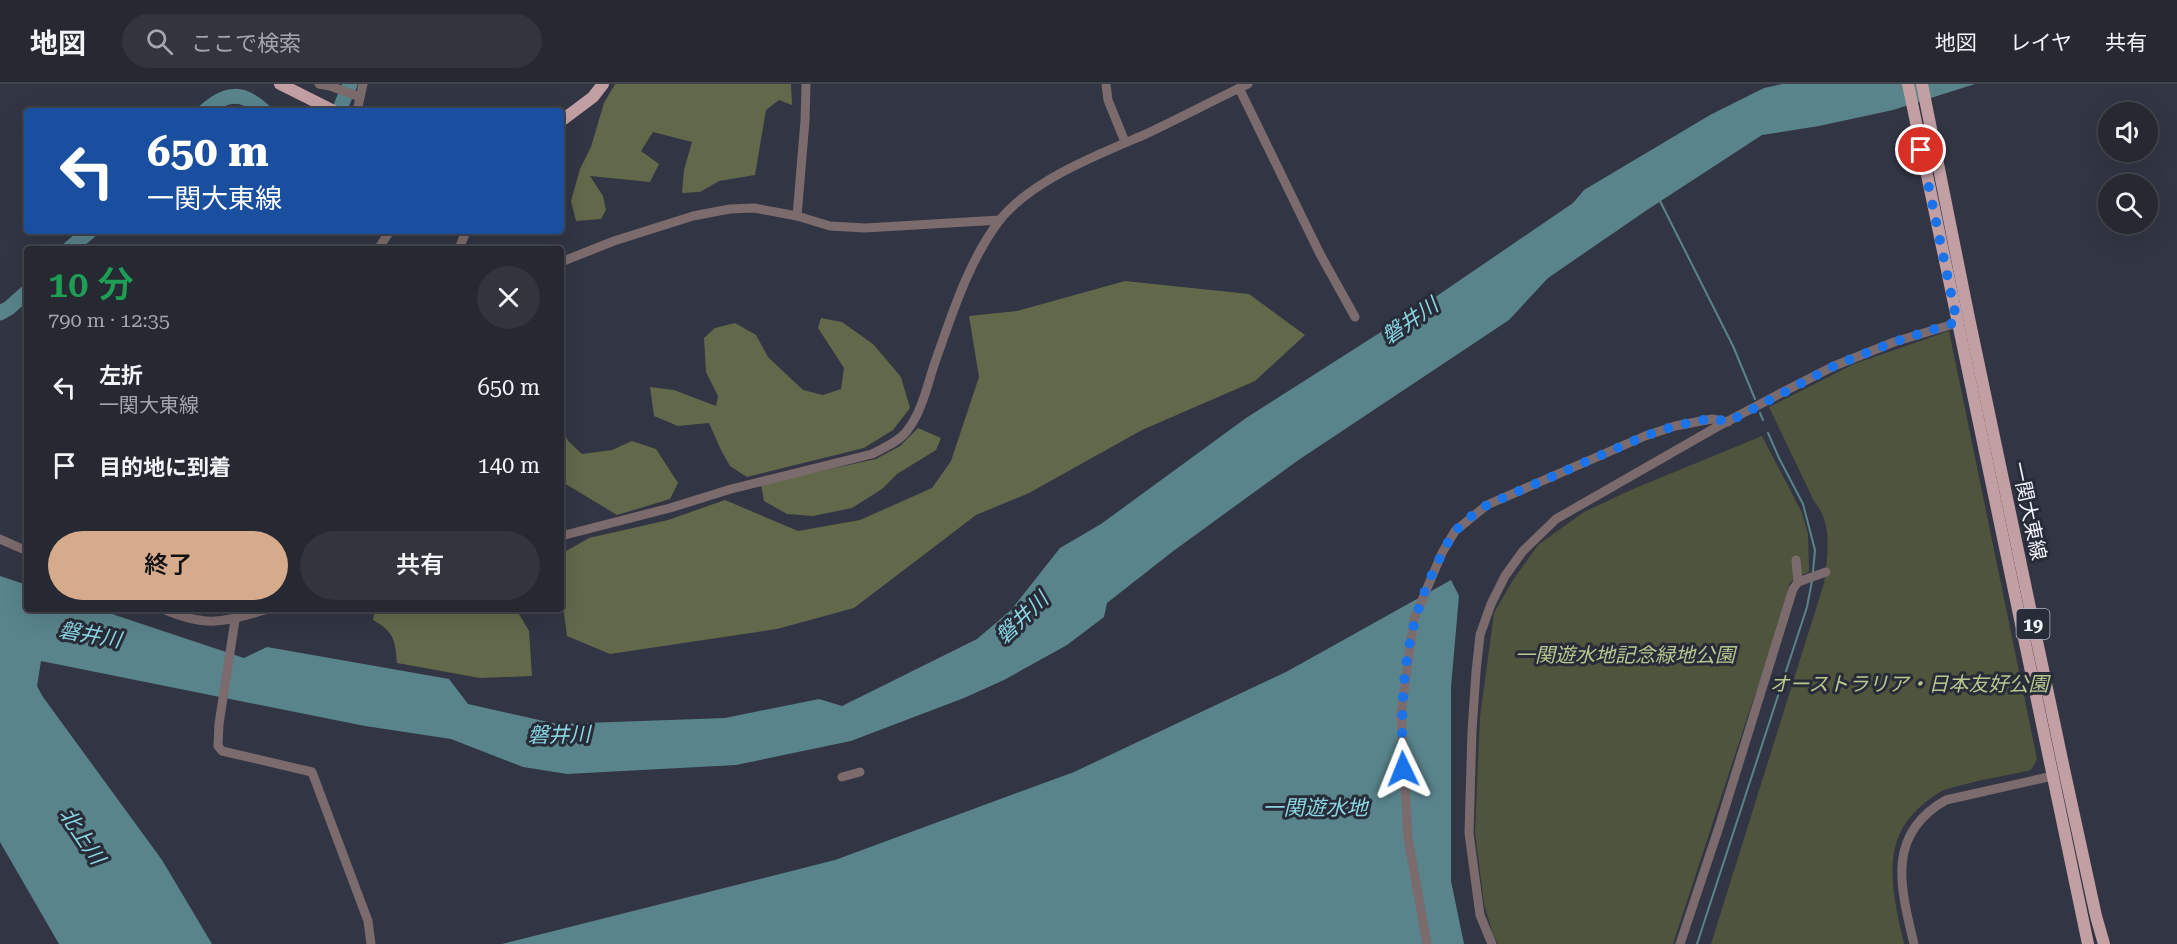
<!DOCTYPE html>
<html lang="ja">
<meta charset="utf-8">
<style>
body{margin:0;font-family:"Roboto Serif","Noto Sans JP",serif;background:#32343e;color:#f1f3f6;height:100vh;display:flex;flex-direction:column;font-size:22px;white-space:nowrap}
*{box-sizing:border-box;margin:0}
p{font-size:20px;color:#a4a6ac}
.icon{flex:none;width:33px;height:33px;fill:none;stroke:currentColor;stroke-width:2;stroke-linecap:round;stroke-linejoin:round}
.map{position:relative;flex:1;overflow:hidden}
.sheet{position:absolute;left:24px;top:162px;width:540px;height:366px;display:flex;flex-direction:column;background:#262832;border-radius:6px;box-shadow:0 6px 24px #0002,0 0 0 2px #42444d}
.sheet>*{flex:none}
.guide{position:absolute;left:24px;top:24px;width:540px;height:126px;border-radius:6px;box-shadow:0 6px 24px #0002,0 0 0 2px #42444d;background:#1a4fa0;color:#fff;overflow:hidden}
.fabs{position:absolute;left:2098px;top:18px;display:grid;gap:12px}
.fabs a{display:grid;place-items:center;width:60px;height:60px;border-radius:50%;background:#262832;box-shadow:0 6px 24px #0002,0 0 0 2px #42444d;font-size:30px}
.pin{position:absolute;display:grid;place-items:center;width:51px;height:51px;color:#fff;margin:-26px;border:3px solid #fff;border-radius:50%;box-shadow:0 2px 6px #0007}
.me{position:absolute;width:66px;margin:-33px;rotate:358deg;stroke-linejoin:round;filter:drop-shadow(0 0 4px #0008)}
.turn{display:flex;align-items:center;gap:21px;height:126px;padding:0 24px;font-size:27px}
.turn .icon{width:78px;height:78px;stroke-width:2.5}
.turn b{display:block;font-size:42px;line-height:51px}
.round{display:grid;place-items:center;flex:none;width:63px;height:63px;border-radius:32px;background:#32343e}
.overview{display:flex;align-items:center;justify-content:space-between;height:102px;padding:0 24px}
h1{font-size:36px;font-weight:600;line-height:45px;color:#1e9e55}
.action{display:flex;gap:12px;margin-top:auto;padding:12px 24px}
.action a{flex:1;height:69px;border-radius:36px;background:#d6ab8b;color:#111;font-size:24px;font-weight:600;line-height:69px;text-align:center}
.action a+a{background:#32343e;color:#f1f3f6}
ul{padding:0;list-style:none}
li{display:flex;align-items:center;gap:18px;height:78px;padding:0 24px}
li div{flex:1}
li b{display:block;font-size:22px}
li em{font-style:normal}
header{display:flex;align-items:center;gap:36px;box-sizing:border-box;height:84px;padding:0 30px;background:#262832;border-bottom:2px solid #42444d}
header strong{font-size:28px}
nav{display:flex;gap:33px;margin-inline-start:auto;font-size:21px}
.search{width:420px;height:54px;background:#32343e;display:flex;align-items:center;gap:15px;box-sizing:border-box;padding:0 21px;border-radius:33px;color:#a4a6ac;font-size:22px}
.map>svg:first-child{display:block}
.green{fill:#4f553c}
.forest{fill:#61694a}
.water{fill:#59848b}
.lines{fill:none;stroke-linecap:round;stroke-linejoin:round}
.stream{stroke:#59848b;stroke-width:2}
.river{stroke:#59848b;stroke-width:15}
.minor{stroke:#7c6b6d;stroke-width:9}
.major{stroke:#c29fa3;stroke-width:12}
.route{stroke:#1a73e8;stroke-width:10;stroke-dasharray:0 18}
.labels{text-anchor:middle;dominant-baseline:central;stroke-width:6;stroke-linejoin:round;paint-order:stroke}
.shield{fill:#282b38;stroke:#b5b7c2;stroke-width:1.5}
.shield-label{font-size:18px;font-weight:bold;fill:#f1f3fd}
.street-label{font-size:20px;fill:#f1f3fd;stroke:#282b38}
.park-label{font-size:20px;font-style:italic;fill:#b8c78e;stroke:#282b38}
.water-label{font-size:21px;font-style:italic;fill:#8ad7e3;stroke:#282b38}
</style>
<header>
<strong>地図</strong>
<div class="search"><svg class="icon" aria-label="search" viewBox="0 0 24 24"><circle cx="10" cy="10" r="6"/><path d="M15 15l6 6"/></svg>ここで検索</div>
<nav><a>地図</a><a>レイヤ</a><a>共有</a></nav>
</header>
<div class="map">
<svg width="2177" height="860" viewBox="0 0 2177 860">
<rect width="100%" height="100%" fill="#323543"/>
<!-- green -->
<g class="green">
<path d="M 1949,247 L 2037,675 L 2031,686 C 2005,692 1977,696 1951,704 C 1939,707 1929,715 1920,723 C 1878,759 1894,814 1904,860 L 1711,860 L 1824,499 C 1828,471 1833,439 1814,417 L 1769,323 L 1854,280 Z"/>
<polygon points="1762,352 1802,429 1808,450 1809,488 1796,493 1789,500 1783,532 1749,628 1673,860 1498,860 1493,850 1484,820 1475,748 1480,633 1494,529 1513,496 1538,461 1584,428 1633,405"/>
</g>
<!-- forest -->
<g class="forest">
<polygon points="615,0 791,0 792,21 779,16 766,26 755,91 719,97 700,108 682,109 684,86 692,58 653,48 641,67 659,80 650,98 590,92 603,112 606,126 601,135 576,137 571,117 580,85 591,63 604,19"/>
<polygon points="1125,197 1249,210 1305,251 1255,297 1142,346 1029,409 976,431 854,524 777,545 610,570 567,552 563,521 561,470 589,454 668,436 725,416 798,447 860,436 932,404 951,377 979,293 969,232 1017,227"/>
<polygon points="821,234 842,238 873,260 901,293 910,324 893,346 864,364 747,393 730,382 721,366 709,339 678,342 654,332 650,303 674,306 716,322 718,312 706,288 704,254 715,244 735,239 756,251 768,273 803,306 823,311 841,305 844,284 818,244"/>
<polygon points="561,343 568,357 582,370 612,366 632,357 656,365 678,399 670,415 617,431 564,399 561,399"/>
<polygon points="918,344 941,354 936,366 897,390 882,405 852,424 813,432 787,430 764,417 761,400 876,375 900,362"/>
<path d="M 375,525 L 516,525 L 529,547 L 532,592 L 480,594 L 397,579 C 395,555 394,548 373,536 Z"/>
</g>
<!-- water -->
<g class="water">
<polygon points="1782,0 1975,0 1893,26 1819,42 1762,51 1647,126 1548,194 1509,236 1297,377 1172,468 1107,519 1104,533 1067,561 1004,596 964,614 851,657 736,681 567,690 523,683 451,655 365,642 41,577 37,602 43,613 162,776 212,860 59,860 0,758 0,492 27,501 27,525 97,525 244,574 267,563 449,595 468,620 557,640 725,634 819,615 842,622 977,555 1011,526 1060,464 1101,440 1246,334 1428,218 1573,119 1584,106 1710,31 1764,4"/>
<polygon points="1451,496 1459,512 1451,603 1451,797 1464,860 502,860 835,776 1074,688 1286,588"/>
</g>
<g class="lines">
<!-- stream -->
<g class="stream">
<polyline points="1659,115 1733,262 1755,315"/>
<polyline points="1760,329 1763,336"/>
<polyline points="1768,349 1779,374 1803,420 1815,466 1813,488"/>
<polyline points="1697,860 1807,523 1812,497"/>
</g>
<!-- river -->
<g class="river">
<path d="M 205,27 C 226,8 243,7 264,27"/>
<polyline points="339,27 350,0"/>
<polyline points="69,165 90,147"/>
<polyline points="0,229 9,224 27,208"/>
</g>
<!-- minor -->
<g class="minor">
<polyline points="319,0 330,2 360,13"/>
<polyline points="1106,0 1108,16 1125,58"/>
<polyline points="1239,4 1320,170 1355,233"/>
<polyline points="357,27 363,0"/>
<polyline points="797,132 805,37 806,0"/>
<polyline points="378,165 390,147"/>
<polyline points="459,165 466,147"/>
<polyline points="561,178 614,157 693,132 730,125 754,124 797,132 830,142 865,144 1000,136"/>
<path d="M 561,452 L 670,424 L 731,405 L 872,370 C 883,364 898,358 906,348 C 921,330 927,303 934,281 C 952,231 967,180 999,137 C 1031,96 1099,70 1146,50 C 1180,34 1214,16 1248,0"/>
<polyline points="0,455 27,467"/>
<polyline points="1796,476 1798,498"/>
<path d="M 163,525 C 210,545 224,537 269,525"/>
<polyline points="235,536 219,640 218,662 222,667 312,688 368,837 371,860"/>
<polyline points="842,693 860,688"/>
<polyline points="1427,860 1408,754 1401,629 1414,535 1442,469 1455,447 1487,421 1645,352 1675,342 1712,335 1728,338"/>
<polyline points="1492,860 1480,831 1469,749 1472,647 1476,588 1480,551 1491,520 1505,492 1523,467 1556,435 1715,344 1785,307 1834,282 1894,258 1957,239"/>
<polyline points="1680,860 1719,743 1793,505 1798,498 1826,488"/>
<path d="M 1914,860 C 1900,802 1886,750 1946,716 L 2053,692"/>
</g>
<!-- major -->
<g class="major">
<polyline points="280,0 334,27"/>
<polyline points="1908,0 2088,860"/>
<polyline points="1922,0 1969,234 2064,685 2096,832 2104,860"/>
<polyline points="561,37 593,13 603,0"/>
</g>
</g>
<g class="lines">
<!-- route -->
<path class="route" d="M 1403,685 C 1400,613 1403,549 1435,484 C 1441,472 1447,458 1455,448 C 1463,437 1476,429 1487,421 L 1645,352 L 1675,342 L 1712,334 L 1728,338 L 1834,282 L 1894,258 L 1957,238 L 1921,66"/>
</g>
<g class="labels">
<!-- shield labels -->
<rect class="shield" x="2016.5" y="525" width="33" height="30" rx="4.5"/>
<g class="shield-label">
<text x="2033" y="540">19</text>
</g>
<!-- street labels -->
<g class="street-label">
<text transform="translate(2029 427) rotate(78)">一関大東線</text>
</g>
<!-- park labels -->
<g class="park-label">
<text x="1625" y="571">一関遊水地記念緑地公園</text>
<text x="1909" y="600">オーストラリア・日本友好公園</text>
</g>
<!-- water labels -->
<g class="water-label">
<text transform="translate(1410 237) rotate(-35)">磐井川</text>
<text transform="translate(1022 534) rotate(-44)">磐井川</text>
<text transform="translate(90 551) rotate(10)">磐井川</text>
<text transform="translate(559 651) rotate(-1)">磐井川</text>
<text x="1315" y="724">一関遊水地</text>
<text transform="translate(82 752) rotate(56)">北上川</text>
</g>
</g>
</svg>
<div class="fabs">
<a><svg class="icon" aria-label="sound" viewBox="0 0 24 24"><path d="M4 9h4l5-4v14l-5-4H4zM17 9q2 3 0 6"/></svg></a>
<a><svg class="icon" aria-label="search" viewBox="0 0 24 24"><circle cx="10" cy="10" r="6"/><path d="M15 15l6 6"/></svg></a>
</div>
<div class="pin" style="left:1921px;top:66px;background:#d93025"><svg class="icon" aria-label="arrive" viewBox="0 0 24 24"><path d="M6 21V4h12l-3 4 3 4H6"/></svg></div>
<svg class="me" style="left:1403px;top:685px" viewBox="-20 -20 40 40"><path d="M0-17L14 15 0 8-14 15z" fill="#1a73e8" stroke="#fff" stroke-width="4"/></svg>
<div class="guide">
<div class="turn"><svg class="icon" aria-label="left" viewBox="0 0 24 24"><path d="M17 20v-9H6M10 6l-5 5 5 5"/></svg><div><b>650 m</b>一関大東線</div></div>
</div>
<section class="sheet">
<div class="overview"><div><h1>10 分</h1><p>790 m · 12:35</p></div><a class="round"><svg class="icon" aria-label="close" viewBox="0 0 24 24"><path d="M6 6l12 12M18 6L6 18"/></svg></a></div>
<ul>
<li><svg class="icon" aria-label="left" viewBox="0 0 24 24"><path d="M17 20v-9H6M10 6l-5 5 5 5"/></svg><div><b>左折</b><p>一関大東線</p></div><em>650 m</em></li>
<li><svg class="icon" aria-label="arrive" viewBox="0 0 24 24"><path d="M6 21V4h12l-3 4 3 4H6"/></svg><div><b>目的地に到着</b></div><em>140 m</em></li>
</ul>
<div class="action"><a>終了</a><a>共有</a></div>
</section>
</div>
